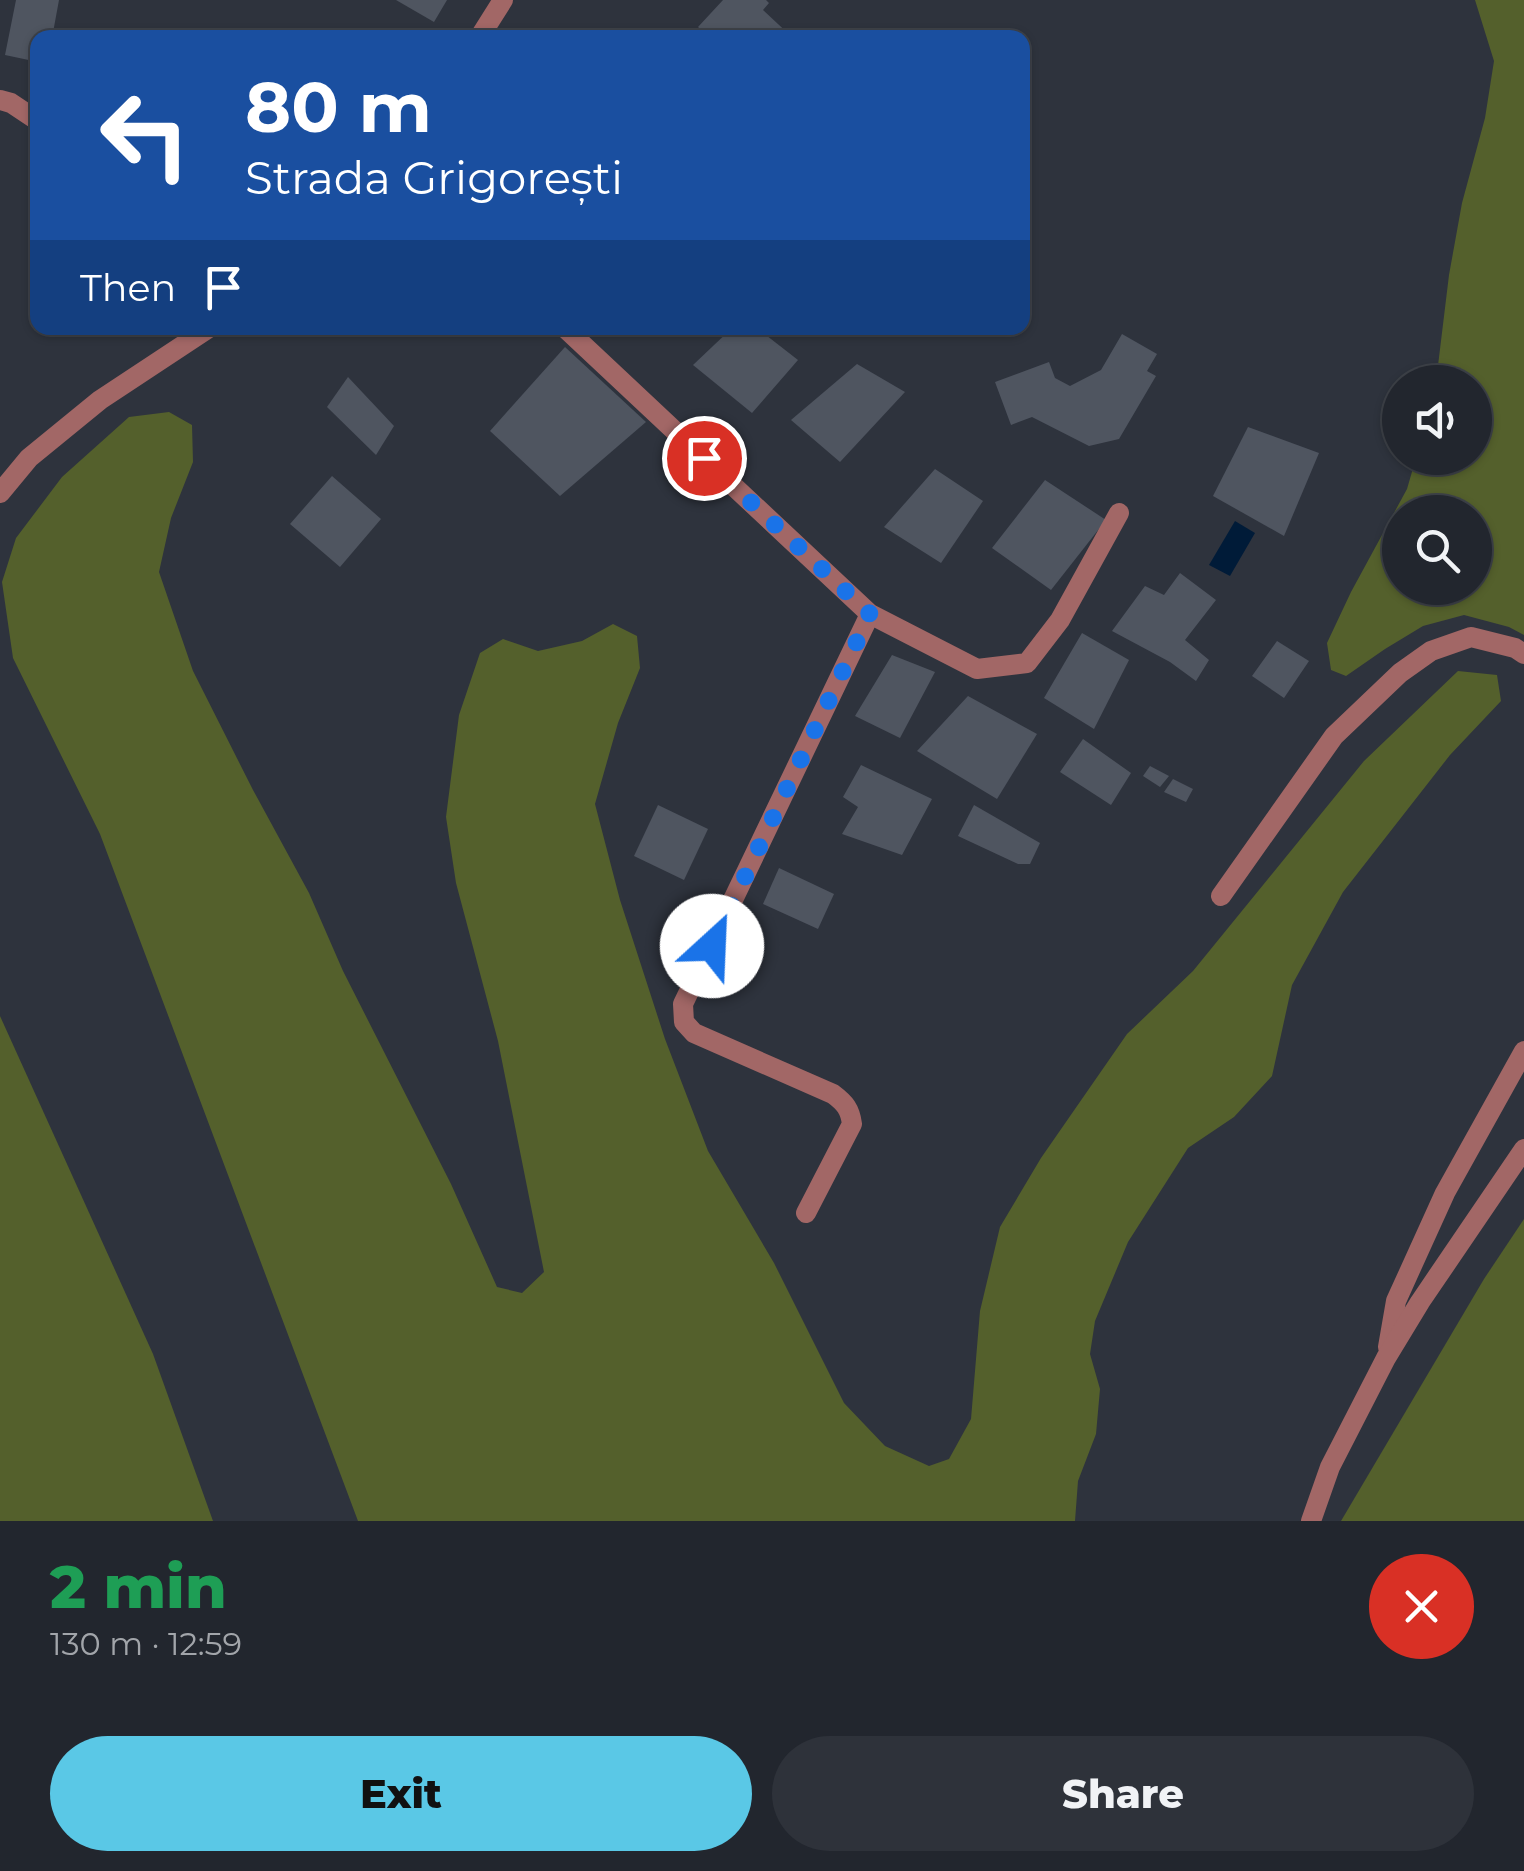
<!DOCTYPE html>
<meta charset="utf-8">
<style>
body{margin:0;font-family:Montserrat,sans-serif;background:#2e323a;color:#f1f3f6;height:100vh;display:flex;flex-direction:column;font-size:38px;white-space:nowrap}
*{box-sizing:border-box;margin:0}
p{font-size:32px;color:#a2a5aa}
.icon{flex:none;width:55px;height:55px;fill:none;stroke:currentColor;stroke-width:2;stroke-linecap:round;stroke-linejoin:round}
.map{position:relative;height:1521px;overflow:hidden}
.sheet{display:flex;flex-direction:column;background:#22262e;flex:1}
.sheet>*{flex:none}
.guide{position:absolute;left:30px;top:30px;width:1000px;height:305px;border-radius:20px;box-shadow:0 2px 8px #0004,0 0 0 2px #3f434a;background:#1a4fa0;color:#fff;overflow:hidden}
.fabs{position:absolute;left:1382px;top:365px;display:grid;gap:20px}
.fabs a{display:grid;place-items:center;width:110px;height:110px;border-radius:50%;background:#22262e;box-shadow:0 2px 8px #0004,0 0 0 2px #3f434a;font-size:50px}
.pin{position:absolute;display:grid;place-items:center;width:85px;height:85px;color:#fff;margin:-42px;border:5px solid #fff;border-radius:50%;box-shadow:0 2px 10px #0007}
.me{position:absolute;width:110px;margin:-55px;rotate:25deg;stroke-linejoin:round;filter:drop-shadow(0 0 8px #0008)}
.turn{display:flex;align-items:center;gap:35px;height:210px;padding:0 50px;font-size:45px}
.turn .icon{width:130px;height:130px;stroke-width:2.5}
.turn b{display:block;font-size:70px;line-height:85px}
.then{display:flex;align-items:center;height:95px;padding:0 50px;background:#0003;gap:20px;font-size:38px}
.round{display:grid;place-items:center;flex:none;width:105px;height:105px;border-radius:52px;background:#2e323a}
.overview{display:flex;align-items:center;justify-content:space-between;height:170px;padding:0 50px}
h1{font-size:60px;font-weight:800;line-height:75px;color:#1e9e55}
.cta{display:flex;gap:20px;margin-top:auto;padding:20px 50px}
.cta a{flex:1;height:115px;border-radius:60px;background:#5ac8e6;color:#111;font-size:40px;font-weight:800;line-height:115px;text-align:center}
.cta a+a{background:#2e323a;color:#f1f3f6}
.map>svg:first-child{display:block}
.green{fill:#54602c;fill-rule:evenodd}
.water{fill:#001b38}
.building{fill:#4f5560}
.lines{fill:none;stroke-linecap:round;stroke-linejoin:round}
.minor{stroke:#a26766;stroke-width:20}
.route{stroke:#1a73e8;stroke-width:18;stroke-dasharray:0 32.4}
</style>
<div class="map">
<svg width="1524" height="1521" viewBox="0 0 1524 1521">
<rect width="100%" height="100%" fill="#2e333d"/>
<!-- green -->
<g class="green">
<path d="M 1475,0 L 1524,0 L 1524,635 L 1509,627 L 1464,615 L 1423,626 L 1385,649 L 1346,676 L 1331,670 L 1327,643 L 1351,592 L 1407,489 L 1416,458 L 1475,458 L 1475,382 L 1436,382 L 1449,275 L 1462,203 L 1485,118 L 1494,61 ZM 1475,512 L 1475,588 L 1400,588 L 1400,512 Z"/>
<polygon points="169,412 192,425 193,462 171,518 159,572 193,671 253,790 309,893 343,971 451,1184 497,1287 522,1293 544,1272 498,1041 456,883 446,817 459,715 480,653 503,639 538,651 582,641 613,624 637,636 640,668 618,723 595,804 620,900 665,1039 708,1151 774,1263 844,1403 885,1446 929,1466 949,1459 971,1419 980,1311 1000,1227 1041,1158 1127,1034 1193,971 1364,761 1458,671 1497,675 1501,701 1450,755 1343,892 1292,985 1272,1076 1234,1117 1188,1148 1128,1242 1095,1321 1090,1354 1100,1389 1096,1434 1078,1481 1075,1521 358,1521 100,834 13,658 2,582 16,538 62,477 129,417"/>
<polygon points="0,1016 153,1354 213,1521 0,1521"/>
<polygon points="1524,1219 1524,1521 1341,1521 1484,1279"/>
</g>
<!-- water -->
<polygon class="water" points="1235,521 1255,533 1230,576 1209,565"/>
<!-- building -->
<g class="building">
<polygon points="16,0 59,0 52,38 38,38 38,62 5,55"/>
<polygon points="396,0 447,0 434,22"/>
<polygon points="723,0 766,0 769,3 763,10 793,38 710,38 698,27"/>
<polygon points="732,328 757,328 798,360 752,413 693,365"/>
<polygon points="1122,334 1157,354 1147,371 1156,376 1119,439 1089,446 1032,417 1011,425 995,382 1049,362 1055,378 1070,386 1101,370"/>
<polygon points="565,347 646,422 560,496 490,431"/>
<polygon points="857,364 905,392 840,462 791,420"/>
<polygon points="348,377 394,426 376,455 327,407"/>
<polygon points="1248,427 1319,453 1284,536 1213,496"/>
<polygon points="935,469 983,501 941,563 884,527"/>
<polygon points="332,476 381,519 340,567 290,524"/>
<polygon points="1045,480 1106,520 1051,590 992,548"/>
<polygon points="1180,573 1216,600 1185,640 1209,660 1196,681 1170,662 1112,631 1145,586 1164,595"/>
<polygon points="1082,633 1129,660 1094,729 1044,698"/>
<polygon points="1277,641 1309,661 1284,698 1252,676"/>
<polygon points="892,655 935,672 900,738 855,716"/>
<polygon points="968,696 1037,734 997,799 917,751"/>
<polygon points="1083,739 1131,773 1111,805 1060,772"/>
<polygon points="861,765 932,799 902,855 842,834 858,807 843,797"/>
<polygon points="1150,766 1169,776 1160,787 1143,776"/>
<polygon points="1173,779 1193,789 1186,802 1164,792"/>
<polygon points="658,805 708,829 684,880 634,856"/>
<polygon points="974,805 1040,843 1030,864 1018,864 958,836"/>
<polygon points="779,868 834,894 818,929 763,904"/>
</g>
<g class="lines">
<!-- minor -->
<g class="minor">
<polyline points="479,38 503,0"/>
<polyline points="0,100 11,103 38,121"/>
<polyline points="565,328 870,614 977,669 1027,663 1060,620 1119,513"/>
<polyline points="0,493 29,458 100,400 209,328"/>
<polyline points="1221,896 1334,736 1400,673 1431,651 1471,637 1515,648 1524,654"/>
<path d="M 806,1213 L 852,1124 C 850,1109 845,1103 833,1094 L 694,1033 L 684,1022 L 683,1004 L 870,614"/>
<polyline points="1388,1347 1396,1301 1445,1193 1524,1051"/>
<polyline points="1311,1521 1330,1467 1386,1358 1420,1302 1524,1149"/>
</g>
</g>
<g class="lines">
<!-- route -->
<polyline class="route" points="704,458 870,614 712,946"/>
</g>
</svg>
<div class="fabs">
<a><svg class="icon" aria-label="sound" viewBox="0 0 24 24"><path d="M4 9h4l5-4v14l-5-4H4zM17 9q2 3 0 6"/></svg></a>
<a><svg class="icon" aria-label="search" viewBox="0 0 24 24"><circle cx="10" cy="10" r="6"/><path d="M15 15l6 6"/></svg></a>
</div>
<div class="pin" style="left:704px;top:458px;background:#d93025"><svg class="icon" aria-label="arrive" viewBox="0 0 24 24"><path d="M6 21V4h12l-3 4 3 4H6"/></svg></div>
<svg class="me" style="left:712px;top:946px" viewBox="-20 -20 40 40"><circle r="19" fill="#fff"/><path d="M0-13L10 11 0 6-10 11z" fill="#1a73e8"/></svg>
<div class="guide">
<div class="turn"><svg class="icon" aria-label="left" viewBox="0 0 24 24"><path d="M17 20v-9H6M10 6l-5 5 5 5"/></svg><div><b>80 m</b>Strada Grigorești</div></div>
<div class="then">Then<svg class="icon" aria-label="arrive" viewBox="0 0 24 24"><path d="M6 21V4h12l-3 4 3 4H6"/></svg></div>
</div>
</div>
<section class="sheet">
<div class="overview"><div><h1>2 min</h1><p>130 m · 12:59</p></div><a class="round" style="background:#d93025;color:#fff"><svg class="icon" aria-label="close" viewBox="0 0 24 24"><path d="M6 6l12 12M18 6L6 18"/></svg></a></div>
<div class="cta"><a>Exit</a><a>Share</a></div>
</section>
